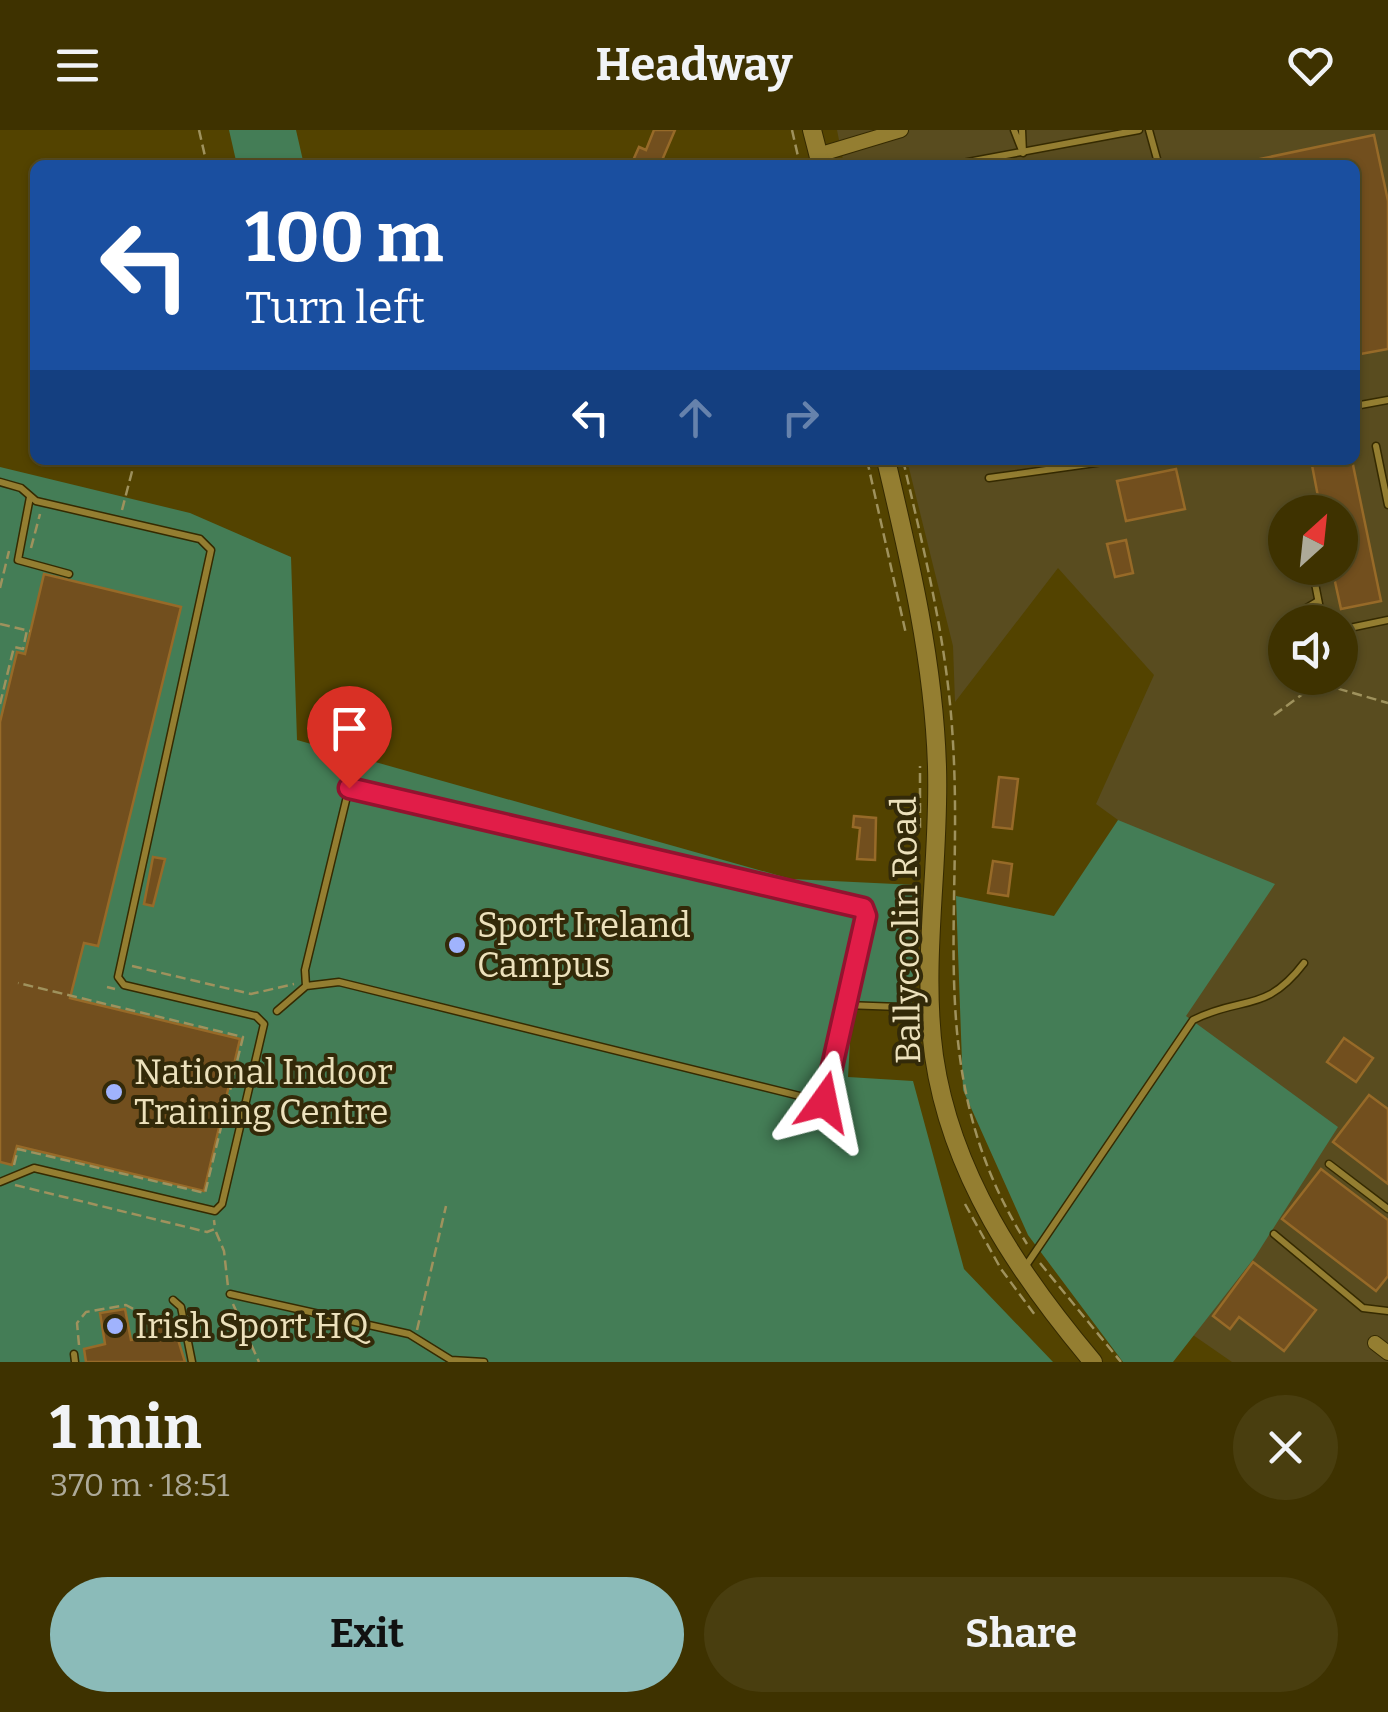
<!DOCTYPE html>
<meta charset="utf-8">
<style>
body{margin:0;font-family:Bitter,serif;background:#493e0f;color:#f1f3f6;height:100vh;display:flex;flex-direction:column;font-size:38px;white-space:nowrap}
*{box-sizing:border-box;margin:0}
p{font-size:32px;color:#adaa99}
.icon{flex:none;width:55px;height:55px;fill:none;stroke:currentColor;stroke-width:2;stroke-linecap:round;stroke-linejoin:round}
.map{position:relative;height:1232px;overflow:hidden}
.drawer{display:flex;flex-direction:column;background:#3e3200;flex:1}
.drawer>*{flex:none}
.top-card{position:absolute;left:30px;top:30px;width:1330px;height:305px;border-radius:15px;box-shadow:0 2px 8px #0004,0 0 0 2px #574d22;background:#1a4fa0;color:#fff;overflow:hidden}
.needle{width:65px;rotate:27deg}
.tools{position:absolute;left:1268px;top:365px;display:grid;gap:20px}
.tools a{display:grid;place-items:center;width:90px;height:90px;border-radius:50%;background:#3e3200;box-shadow:0 2px 8px #0004,0 0 0 2px #574d22;font-size:50px}
.pin{position:absolute;display:grid;place-items:center;width:85px;height:85px;color:#fff;margin:-102px -42px;border-radius:50% 50% 50% 0;rotate:-45deg;box-shadow:0 0 10px #0007}
.pin .icon{rotate:45deg}
.me{position:absolute;width:110px;margin:-55px;rotate:12deg;stroke-linejoin:round;filter:drop-shadow(0 0 8px #0008)}
.turn{display:flex;align-items:center;gap:35px;height:210px;padding:0 50px;font-size:45px}
.turn .icon{width:130px;height:130px;stroke-width:2.5}
.turn b{display:block;font-size:70px;line-height:85px}
.lanes{display:flex;align-items:center;height:95px;padding:0 50px;background:#0003;justify-content:center;gap:50px;direction:ltr}
.lanes .off{opacity:.35}
.round{display:grid;place-items:center;flex:none;width:105px;height:105px;border-radius:52px;background:#493e0f}
.overview{display:flex;align-items:center;justify-content:space-between;height:170px;padding:0 50px}
h1{font-size:60px;font-weight:700;line-height:75px}
.action{display:flex;gap:20px;margin-top:auto;padding:20px 50px}
.action a{flex:1;height:115px;border-radius:60px;background:#8bbbb9;color:#111;font-size:40px;font-weight:700;line-height:115px;text-align:center}
.action a+a{background:#493e0f;color:#f1f3f6}
header{display:flex;justify-content:space-between;align-items:center;height:130px;padding:0 50px;background:#3e3200;font-size:45px;font-weight:700}
.map>svg:first-child{display:block}
.built{fill:#594c1f;fill-rule:evenodd}
.green{fill:#447d56}
.building{fill:#724f1e;stroke:#976a28;stroke-width:2.5}
.lines{fill:none;stroke-linecap:round;stroke-linejoin:round}
.service-casing{stroke:#352a00;stroke-width:9}
.minor-casing{stroke:#352a00;stroke-width:16}
.tertiary-casing{stroke:#352a00;stroke-width:20}
.path{stroke:#9f925d;stroke-width:2.5;stroke-dasharray:10 5;stroke-linecap:butt}
.service{stroke:#947e31;stroke-width:6}
.minor{stroke:#947e31;stroke-width:14}
.tertiary{stroke:#947e31;stroke-width:18}
.route-casing{stroke:#92132f;stroke-width:25}
.route{stroke:#e11d48;stroke-width:18}
.poi-dot{fill:#a0b3fd;stroke:#332a09;stroke-width:4}
.labels{text-anchor:middle;dominant-baseline:central;stroke-width:8;stroke-linejoin:round;paint-order:stroke}
.poi-label{font-size:35px;fill:#ece1bc;stroke:#332a09;text-anchor:start}
.street-label{font-size:35px;fill:#ece1bc;stroke:#332a09}
</style>
<header><svg class="icon" aria-label="menu" viewBox="0 0 24 24"><path d="M4 6h16M4 12h16M4 18h16"/></svg>Headway<svg class="icon" aria-label="heart" viewBox="0 0 24 24"><path d="M12 20l-8-8c-3-5 5-10 8-4 3-6 11-1 8 4z"/></svg></header>
<div class="map">
<svg width="1388" height="1232" viewBox="0 0 1388 1232">
<rect width="100%" height="100%" fill="#534300"/>
<!-- built -->
<path class="built" d="M 837,0 L 1388,0 L 1388,1232 L 1232,1232 L 1193,1205 L 1186,886 L 1118,690 L 1096,674 L 1154,545 L 1058,438 L 955,572 L 953,516 L 907,330 L 1355,330 L 1355,35 L 844,35 ZM 1285,382 L 1340,382 L 1340,438 L 1285,438 ZM 1285,492 L 1340,492 L 1340,548 L 1285,548 Z"/>
<!-- green -->
<g class="green">
<polygon points="229,0 296,0 304,35 237,35"/>
<polygon points="0,337 190,383 291,427 297,610 791,749 916,755 912,875 852,877 848,947 913,951 964,1139 1053,1232 0,1232"/>
<polygon points="1118,690 1275,754 1186,886 1338,997 1255,1127 1173,1232 1123,1232 1028,1105 963,960 956,766 1054,786"/>
</g>
<!-- building -->
<g class="building">
<polygon points="654,0 675,0 660,35 631,35 639,17 646,20"/>
<polygon points="1374,5 1388,71 1388,219 1355,225 1355,35 1255,35 1255,30"/>
<polygon points="1311,330 1352,330 1381,471 1341,479 1332,438 1340,438 1340,382 1321,382"/>
<polygon points="1176,339 1185,379 1126,391 1117,351"/>
<polygon points="1126,410 1133,443 1115,447 1107,414"/>
<polygon points="44,444 181,477 98,816 84,813 70,868 240,909 204,1061 17,1016 12,1035 0,1032 0,592 17,522 25,524"/>
<polygon points="999,647 1018,649 1012,699 993,697"/>
<polygon points="854,686 876,688 875,730 857,729 860,698 853,697"/>
<polygon points="153,727 165,729 153,776 144,774"/>
<polygon points="993,731 1012,734 1008,766 988,763"/>
<polygon points="1344,908 1373,928 1356,952 1327,932"/>
<polygon points="1369,965 1388,979 1388,1054 1333,1012"/>
<polygon points="1321,1039 1388,1090 1388,1146 1376,1161 1282,1089"/>
<polygon points="1253,1132 1316,1180 1284,1221 1239,1187 1230,1199 1213,1186"/>
<polygon points="125,1179 131,1210 151,1208 148,1192 171,1187 185,1232 86,1232 84,1219 105,1214 100,1183"/>
</g>
<g class="lines">
<!-- service casing -->
<g class="service-casing">
<g id="service">
<polyline points="1014,0 1023,23 1022,0"/>
<polyline points="1149,0 1157,29"/>
<polyline points="952,35 1139,0"/>
<polyline points="1355,276 1388,270"/>
<polyline points="1376,316 1388,375"/>
<polyline points="989,348 1117,330"/>
<polyline points="0,352 21,358 36,371 200,409 211,420 118,847 124,855 256,886 264,894 222,1074 215,1081 34,1038 0,1052"/>
<polyline points="30,367 18,430 69,444"/>
<polyline points="1312,438 1321,484"/>
<polyline points="1340,500 1388,490"/>
<polyline points="1285,519 1279,500 1286,490 1318,471"/>
<polyline points="845,875 928,878"/>
<polyline points="277,881 306,856 339,852 824,972 867,781 349,658 305,840 306,856"/>
<polyline points="1329,1034 1388,1079"/>
<polyline points="1274,1104 1363,1178 1388,1181"/>
<path d="M 1023,1140 L 1193,890 C 1243,865 1265,884 1304,833"/>
<polyline points="230,1164 409,1204 451,1230 484,1232"/>
<polyline points="173,1170 181,1177 192,1232"/>
<polyline points="74,1224 75,1232"/>
</g>
</g>
<!-- minor casing -->
<g class="minor-casing">
<g id="minor">
<polyline points="818,25 901,0"/>
<polyline points="1375,1213 1388,1223"/>
</g>
</g>
<!-- tertiary casing -->
<g class="tertiary-casing">
<g id="tertiary">
<polyline points="812,0 821,35"/>
<path d="M 886,330 C 910,431 934,533 937,637 C 940,732 921,831 934,926 C 951,1044 1018,1143 1093,1232"/>
</g>
</g>
<!-- path -->
<g class="path">
<polyline points="199,0 207,35"/>
<polyline points="792,0 800,35"/>
<polyline points="867,330 906,504"/>
<path d="M 903,330 C 925,425 948,516 953,613 C 964,795 922,948 1027,1114"/>
<polyline points="122,380 135,330"/>
<polyline points="31,418 40,384"/>
<polyline points="0,458 9,421"/>
<polyline points="0,494 30,501"/>
<polyline points="0,574 14,517 23,519 27,500"/>
<polyline points="1274,585 1318,553 1388,573"/>
<polyline points="920,698 920,636"/>
<polyline points="132,836 251,864 294,854"/>
<polyline points="107,857 115,859"/>
<polyline points="14,1035 18,1019 205,1063 243,907 18,853"/>
<polyline points="15,1055 207,1102 215,1099 214,1090"/>
<polyline points="965,1074 1001,1139 1035,1185"/>
<polyline points="216,1102 224,1121 228,1157"/>
<polyline points="1040,1133 1121,1232"/>
<polyline points="233,1174 259,1232"/>
<polyline points="417,1200 446,1076"/>
<polyline points="79,1215 77,1193 86,1182 126,1175 135,1180"/>
</g>
<!-- service -->
<use href="#service" class="service"/>
<!-- minor -->
<use href="#minor" class="minor"/>
<!-- tertiary -->
<use href="#tertiary" class="tertiary"/>
</g>
<g class="lines">
<!-- route casing -->
<g class="route-casing">
<polyline id="route" points="349,658 863,778 866,786 824,972"/>
</g>
<!-- route -->
<use href="#route" class="route"/>
</g>
<!-- markers -->
<g class="poi-dot">
<circle cx="457" cy="815" r="10"/>
<circle cx="114" cy="962" r="10"/>
<circle cx="115" cy="1196" r="10"/>
</g>
<g class="labels">
<!-- poi labels -->
<g class="poi-label">
<text x="477" y="795">Sport Ireland<tspan x="477" dy="40">Campus</tspan></text>
<text x="134" y="942">National Indoor<tspan x="134" dy="40">Training Centre</tspan></text>
<text x="135" y="1196">Irish Sport HQ</text>
</g>
<!-- street labels -->
<g class="street-label">
<text transform="translate(906 800) rotate(-91)">Ballycoolin Road</text>
</g>
</g>
</svg>
<div class="tools">
<a><svg class="needle" viewBox="-14 -14 28 28"><path d="M0-13l5 13h-10z" fill="#e53935"/><path d="M0 13l5-13h-10z" fill="#adaa99"/></svg></a>
<a><svg class="icon" aria-label="sound" viewBox="0 0 24 24"><path d="M4 9h4l5-4v14l-5-4H4zM17 9q2 3 0 6"/></svg></a>
</div>
<div class="pin" style="left:349px;top:658px;background:#d93025"><svg class="icon" aria-label="arrive" viewBox="0 0 24 24"><path d="M6 21V4h12l-3 4 3 4H6"/></svg></div>
<svg class="me" style="left:824px;top:972px" viewBox="-20 -20 40 40"><path d="M0-17L14 15 0 8-14 15z" fill="#e11d48" stroke="#fff" stroke-width="4"/></svg>
<div class="top-card">
<div class="turn"><svg class="icon" aria-label="left" viewBox="0 0 24 24"><path d="M17 20v-9H6M10 6l-5 5 5 5"/></svg><div><b>100 m</b>Turn left</div></div>
<div class="lanes"><svg class="icon" aria-label="left" viewBox="0 0 24 24"><path d="M17 20v-9H6M10 6l-5 5 5 5"/></svg><svg class="icon off" aria-label="ahead" viewBox="0 0 24 24"><path d="M12 20V5M6 11l6-6 6 6"/></svg><svg class="icon off" aria-label="right" viewBox="0 0 24 24"><path d="M7 20v-9h11M14 6l5 5-5 5"/></svg></div>
</div>
</div>
<section class="drawer">
<div class="overview"><div><h1>1 min</h1><p>370 m · 18:51</p></div><a class="round"><svg class="icon" aria-label="close" viewBox="0 0 24 24"><path d="M6 6l12 12M18 6L6 18"/></svg></a></div>
<div class="action"><a>Exit</a><a>Share</a></div>
</section>
